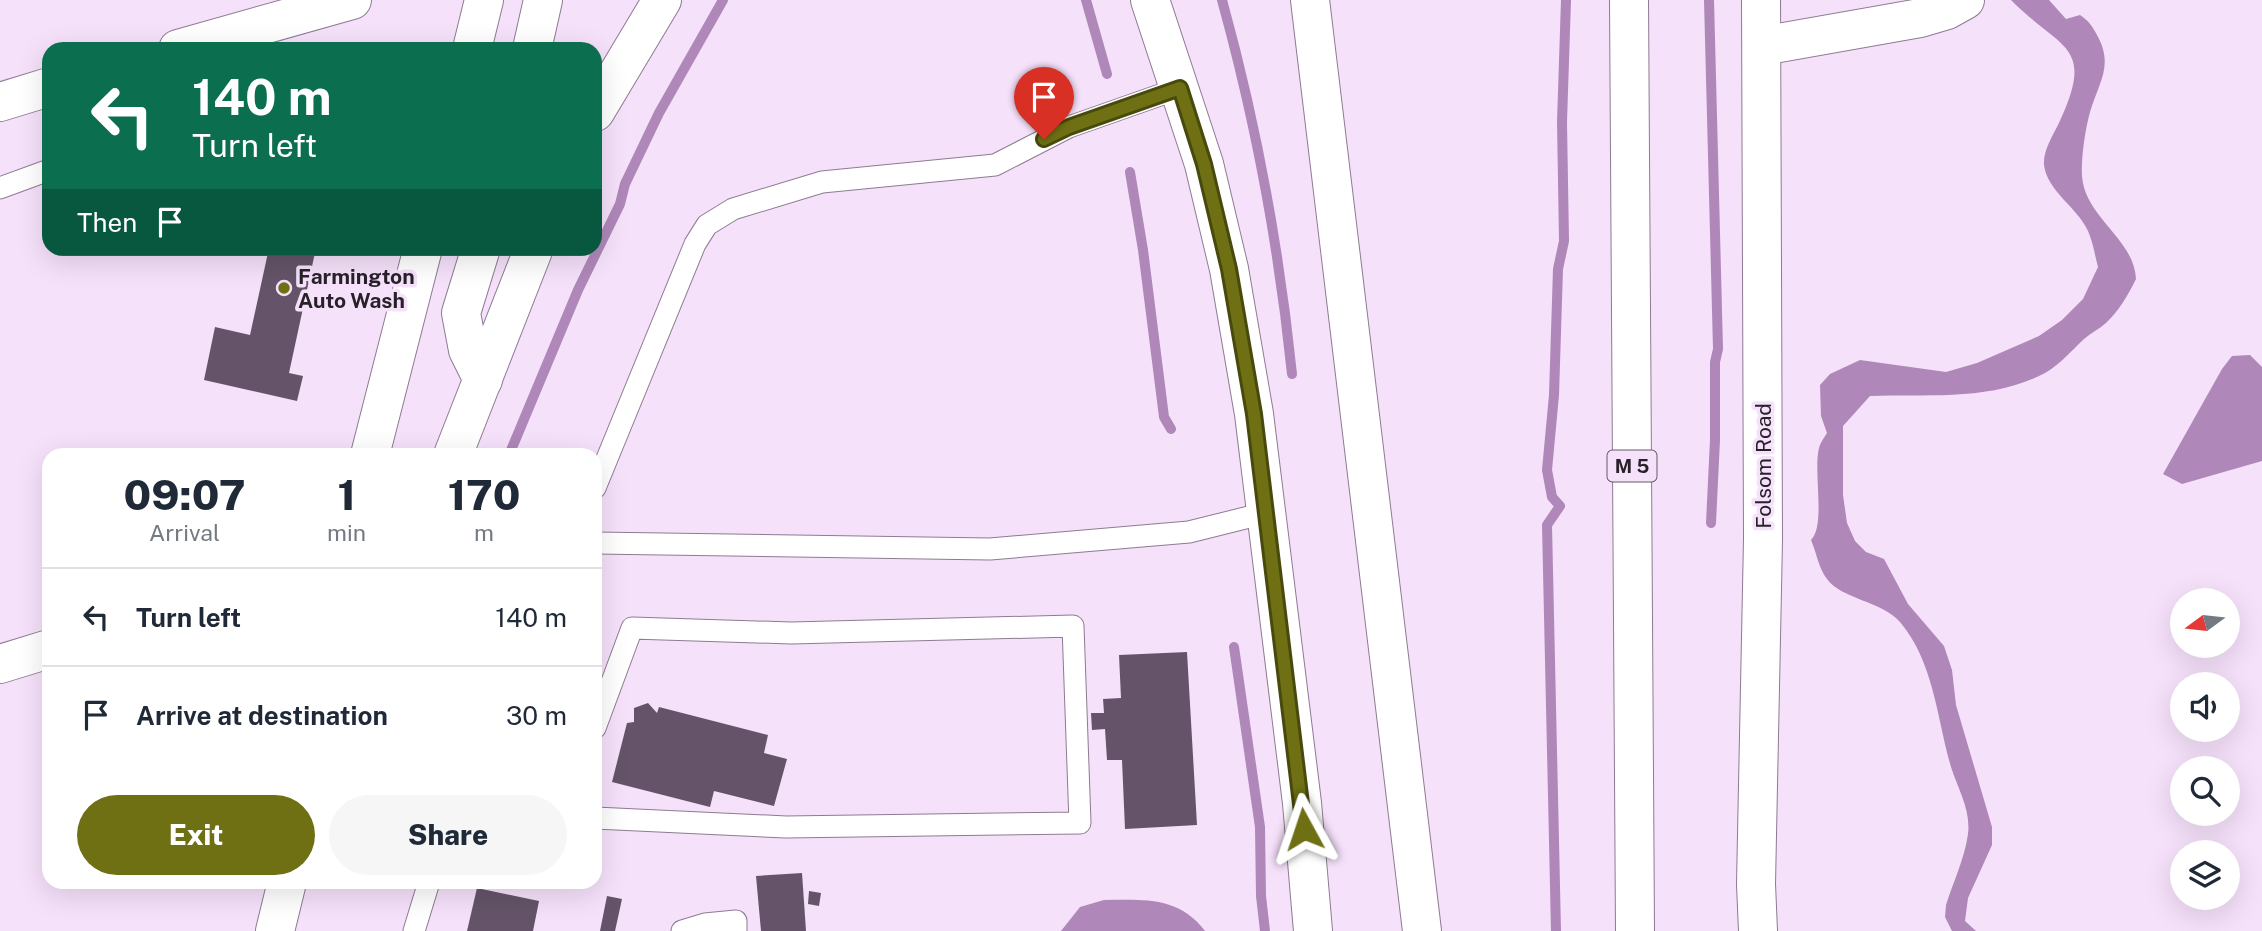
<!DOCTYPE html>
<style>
body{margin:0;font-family:"Public Sans",sans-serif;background:#f6f6f7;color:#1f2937;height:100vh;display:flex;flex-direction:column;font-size:26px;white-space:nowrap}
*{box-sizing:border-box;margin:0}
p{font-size:23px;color:#747a83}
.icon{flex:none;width:38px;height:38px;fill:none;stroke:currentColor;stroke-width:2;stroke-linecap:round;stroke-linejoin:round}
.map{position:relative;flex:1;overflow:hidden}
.drawer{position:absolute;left:42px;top:448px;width:560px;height:441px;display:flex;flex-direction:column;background:#fff;border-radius:21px;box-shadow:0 7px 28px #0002}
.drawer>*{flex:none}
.hud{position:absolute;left:42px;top:42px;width:560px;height:214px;border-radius:21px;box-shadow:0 7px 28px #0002;background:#0b6e4f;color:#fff;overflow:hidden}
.needle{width:46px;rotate:255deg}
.tools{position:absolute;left:2170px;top:588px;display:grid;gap:14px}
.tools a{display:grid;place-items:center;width:70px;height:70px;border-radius:50%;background:#fff;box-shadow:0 7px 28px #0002;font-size:35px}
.pin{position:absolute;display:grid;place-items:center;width:60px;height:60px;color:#fff;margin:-72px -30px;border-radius:50% 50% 50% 0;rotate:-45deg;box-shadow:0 0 7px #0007}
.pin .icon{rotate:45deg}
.me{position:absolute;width:77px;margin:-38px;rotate:355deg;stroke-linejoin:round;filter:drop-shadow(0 0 5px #0008)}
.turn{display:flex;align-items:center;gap:24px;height:147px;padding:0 35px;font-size:32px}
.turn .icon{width:91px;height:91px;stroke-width:2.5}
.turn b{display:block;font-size:49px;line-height:60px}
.then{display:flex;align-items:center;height:66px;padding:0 35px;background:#0003;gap:14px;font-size:26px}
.eta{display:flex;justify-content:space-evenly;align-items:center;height:119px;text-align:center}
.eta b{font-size:42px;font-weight:800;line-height:49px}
.button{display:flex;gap:14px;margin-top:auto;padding:14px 35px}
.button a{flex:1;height:80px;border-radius:42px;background:#6e7013;color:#fff;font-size:28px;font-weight:800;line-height:80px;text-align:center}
.button a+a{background:#f6f6f7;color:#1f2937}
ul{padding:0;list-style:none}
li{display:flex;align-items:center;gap:21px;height:98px;padding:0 35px;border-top:2px solid #e0e1e3}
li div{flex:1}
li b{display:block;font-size:26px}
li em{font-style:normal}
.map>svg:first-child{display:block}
.water{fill:#af87b8}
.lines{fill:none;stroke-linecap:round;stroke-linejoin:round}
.stream{stroke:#af87b8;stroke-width:10}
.building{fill:#655469}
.lane-casing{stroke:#8e7b92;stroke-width:23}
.street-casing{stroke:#8e7b92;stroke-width:40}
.secondary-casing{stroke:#8e7b92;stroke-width:40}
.highway-casing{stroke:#8e7b92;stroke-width:40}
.lane{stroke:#fff;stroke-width:21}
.street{stroke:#fff;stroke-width:38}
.secondary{stroke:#fff;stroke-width:38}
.highway{stroke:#fff;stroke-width:38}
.route-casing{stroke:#48490c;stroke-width:18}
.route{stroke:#6e7013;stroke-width:12}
.poi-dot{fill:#6e7013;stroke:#f5e1fa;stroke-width:2.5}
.labels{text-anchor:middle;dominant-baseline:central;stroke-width:7;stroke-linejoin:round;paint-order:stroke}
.shield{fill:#f5e1fa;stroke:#665b68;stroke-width:2}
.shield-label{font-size:19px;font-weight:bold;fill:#28212a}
.poi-label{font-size:21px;font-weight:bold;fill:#28212a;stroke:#f5e1fa;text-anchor:start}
.street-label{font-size:21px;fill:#28212a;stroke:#f5e1fa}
</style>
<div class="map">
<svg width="2262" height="931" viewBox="0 0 2262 931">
<rect width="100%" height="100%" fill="#f5e1fa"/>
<!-- water -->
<g class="water">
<path d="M 2011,0 L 2049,0 L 2066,19 L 2080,15 C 2089,21 2092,26 2097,35 C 2114,65 2099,82 2090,112 C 2085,130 2081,158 2082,176 C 2085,218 2134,238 2136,279 C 2128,295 2119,311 2106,323 C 2099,329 2091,333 2084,339 C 2070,352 2057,368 2039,376 C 1987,401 1925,394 1870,396 L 1843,426 L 1843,495 L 1847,523 L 1855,541 L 1866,552 L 1884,559 L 1908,604 L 1944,646 L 1952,670 L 1956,705 L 1992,827 L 1992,845 L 1968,898 L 1965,921 L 1976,931 L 1952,931 L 1945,917 L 1946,905 C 1953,883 1965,857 1968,834 C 1971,810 1958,789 1951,767 C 1937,719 1934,662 1900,622 C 1882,601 1841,599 1827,579 C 1818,567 1817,554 1811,540 C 1826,525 1813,471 1819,448 C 1820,443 1824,438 1827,433 L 1821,416 L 1820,385 L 1830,374 L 1860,360 L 1946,372 L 1977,363 L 2039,336 L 2062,320 L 2083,299 L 2098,267 C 2095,256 2093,242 2088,231 C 2078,208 2047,191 2044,165 C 2043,151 2052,137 2058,125 C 2097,43 2061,51 2011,0 Z"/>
<polygon points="2250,355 2262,367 2262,461 2182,484 2163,474 2222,369 2232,356"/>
<path d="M 1104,900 C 1145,900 1178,896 1205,931 L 1061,931 L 1080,907 Z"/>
</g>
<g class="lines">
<!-- stream -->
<g class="stream">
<polyline points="1086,0 1107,74"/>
<path d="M 1222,0 C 1256,123 1279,247 1292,374"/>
<polyline points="1709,0 1718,349 1715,362 1715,440 1711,523"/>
<polyline points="1130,172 1143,250 1164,417 1171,429"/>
<polyline points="509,455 578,290 620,204 625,184 659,113 723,0"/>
<polyline points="1234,647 1260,827 1261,896 1265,931"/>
<polyline points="1556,931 1547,525 1560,506 1552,497 1547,470 1554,395 1558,269 1564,241 1562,122 1566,0"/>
</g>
</g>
<!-- building -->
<g class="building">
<polygon points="269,248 316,248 289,373 303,376 297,401 204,380 215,327 250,335"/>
<polygon points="1187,652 1197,825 1125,829 1122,760 1107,760 1105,729 1092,730 1091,713 1104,713 1103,699 1121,698 1119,655"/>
<polygon points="648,703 657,713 659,707 768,735 764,753 787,759 774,806 714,791 710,807 612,782 627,723 634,722 634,708"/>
<polygon points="802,873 806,931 761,931 756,876"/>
<polygon points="477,888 539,901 533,931 467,931"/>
<polygon points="809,891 821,893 819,906 808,904"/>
<polygon points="607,896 622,899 615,931 600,931"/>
</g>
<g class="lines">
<!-- lane casing -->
<g class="lane-casing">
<g id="lane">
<polyline points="0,188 49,170"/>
<polyline points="595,488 695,244 707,225 733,209 822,182 995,165 1069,127 1180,88"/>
<polyline points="595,543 990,549 1189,532 1265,513"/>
<polyline points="595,728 632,628 791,633 1073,626 1080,823 786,827 595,818"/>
<polyline points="414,931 429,882"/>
<polyline points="682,931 705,924 736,921 736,931"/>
</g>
</g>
<!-- street casing -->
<g class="street-casing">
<g id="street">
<polyline points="1762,46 1920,18 1947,10 1965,0"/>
<polyline points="178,49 352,0"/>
<polyline points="0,102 49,87"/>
<polyline points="0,664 49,649"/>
</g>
</g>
<!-- secondary casing -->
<g class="secondary-casing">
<g id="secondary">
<polyline points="1150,0 1204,164 1229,269 1254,414 1302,803 1313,931"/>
<polyline points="472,49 484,0"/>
<polyline points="532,49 543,0"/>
<polyline points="595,112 662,0"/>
<polyline points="481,248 461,313 468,350 483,380"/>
<polyline points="370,455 423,248"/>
<polyline points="453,455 534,248"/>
<polyline points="275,931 287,882"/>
<polyline points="1758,931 1756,884 1763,539 1761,0"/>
</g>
</g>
<!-- highway casing -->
<g class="highway-casing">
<g id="highway">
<polyline points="1310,0 1422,931"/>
<polyline points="1629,0 1635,931"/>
</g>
</g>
<!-- lane -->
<use href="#lane" class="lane"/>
<!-- street -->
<use href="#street" class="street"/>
<!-- secondary -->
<use href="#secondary" class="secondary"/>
<!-- highway -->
<use href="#highway" class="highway"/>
</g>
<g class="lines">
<!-- route casing -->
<g class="route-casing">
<polyline id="route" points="1044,139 1069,127 1180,88 1204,164 1229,269 1254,414 1304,829"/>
</g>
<!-- route -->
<use href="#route" class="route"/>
</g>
<!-- markers -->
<circle class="poi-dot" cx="284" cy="288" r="7"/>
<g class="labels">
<!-- shield labels -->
<rect class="shield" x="1607.5" y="450.5" width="49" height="31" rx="5"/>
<g class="shield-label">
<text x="1632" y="466">M 5</text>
</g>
<!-- poi labels -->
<g class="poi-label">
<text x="298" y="276">Farmington<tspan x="298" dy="24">Auto Wash</tspan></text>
</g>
<!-- street labels -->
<g class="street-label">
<text transform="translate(1763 466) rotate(-90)">Folsom Road</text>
</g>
</g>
</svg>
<div class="tools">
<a><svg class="needle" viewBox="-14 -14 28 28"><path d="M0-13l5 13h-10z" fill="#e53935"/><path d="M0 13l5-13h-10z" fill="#747a83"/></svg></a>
<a><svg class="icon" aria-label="sound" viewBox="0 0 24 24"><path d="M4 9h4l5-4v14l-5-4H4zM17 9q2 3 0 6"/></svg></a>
<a><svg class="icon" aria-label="search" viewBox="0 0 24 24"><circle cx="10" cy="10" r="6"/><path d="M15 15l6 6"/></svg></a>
<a><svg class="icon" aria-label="layers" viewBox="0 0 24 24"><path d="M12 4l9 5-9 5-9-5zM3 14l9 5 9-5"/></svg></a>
</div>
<div class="pin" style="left:1044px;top:139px;background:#d93025"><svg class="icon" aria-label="arrive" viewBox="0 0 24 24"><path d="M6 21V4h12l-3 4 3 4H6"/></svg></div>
<svg class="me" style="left:1304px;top:829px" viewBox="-20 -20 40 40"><path d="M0-17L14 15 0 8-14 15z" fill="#6e7013" stroke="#fff" stroke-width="4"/></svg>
<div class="hud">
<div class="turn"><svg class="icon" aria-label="left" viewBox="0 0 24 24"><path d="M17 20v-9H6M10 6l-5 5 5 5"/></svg><div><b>140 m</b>Turn left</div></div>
<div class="then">Then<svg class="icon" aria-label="arrive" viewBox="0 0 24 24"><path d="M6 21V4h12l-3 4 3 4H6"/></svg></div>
</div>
<section class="drawer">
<div class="eta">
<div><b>09:07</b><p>Arrival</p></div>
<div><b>1</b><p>min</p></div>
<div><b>170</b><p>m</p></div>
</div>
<ul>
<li><svg class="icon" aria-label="left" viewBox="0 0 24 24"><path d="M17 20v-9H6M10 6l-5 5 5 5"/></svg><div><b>Turn left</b></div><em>140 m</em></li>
<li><svg class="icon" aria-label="arrive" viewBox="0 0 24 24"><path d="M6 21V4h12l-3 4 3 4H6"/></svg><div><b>Arrive at destination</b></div><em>30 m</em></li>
</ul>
<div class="button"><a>Exit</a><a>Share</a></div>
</section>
</div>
